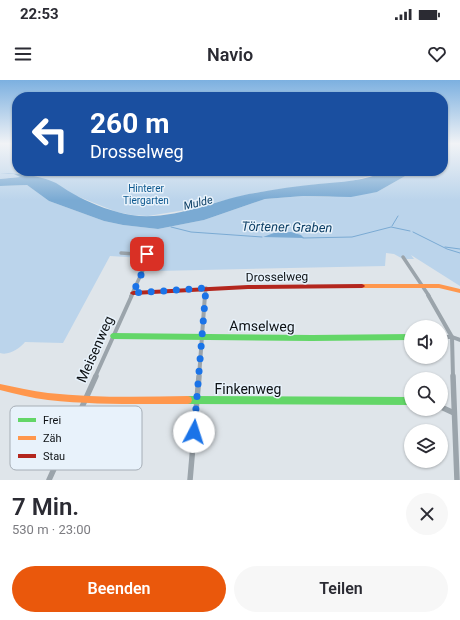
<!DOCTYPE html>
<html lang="de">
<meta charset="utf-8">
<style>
body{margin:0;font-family:Roboto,sans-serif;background:#f7f7f7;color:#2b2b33;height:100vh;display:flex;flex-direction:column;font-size:15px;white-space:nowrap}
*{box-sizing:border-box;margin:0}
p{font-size:13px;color:#7c7c81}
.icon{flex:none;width:22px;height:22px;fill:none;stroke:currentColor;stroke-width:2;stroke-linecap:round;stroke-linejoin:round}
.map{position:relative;height:400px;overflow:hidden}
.details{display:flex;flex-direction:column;background:#fff;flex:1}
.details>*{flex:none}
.guide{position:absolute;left:12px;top:12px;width:436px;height:84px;border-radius:16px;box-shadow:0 1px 3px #0004;background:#1a4fa0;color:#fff;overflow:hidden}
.tools{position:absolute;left:404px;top:240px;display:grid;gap:8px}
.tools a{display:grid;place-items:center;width:44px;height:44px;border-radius:50%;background:#fff;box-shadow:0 1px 3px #0004;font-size:20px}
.pin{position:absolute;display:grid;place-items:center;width:34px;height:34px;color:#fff;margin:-17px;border-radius:8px;box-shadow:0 2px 6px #0006}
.me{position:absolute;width:44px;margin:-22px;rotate:5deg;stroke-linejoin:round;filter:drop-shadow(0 0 3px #0008)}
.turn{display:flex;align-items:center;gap:14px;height:84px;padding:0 12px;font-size:18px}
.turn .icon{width:52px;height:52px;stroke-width:2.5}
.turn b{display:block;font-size:28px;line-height:34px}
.round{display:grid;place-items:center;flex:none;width:42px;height:42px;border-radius:21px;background:#f7f7f7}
.overview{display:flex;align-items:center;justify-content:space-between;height:68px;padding:0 12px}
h1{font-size:24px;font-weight:600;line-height:30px}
.cta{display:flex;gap:8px;margin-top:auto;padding:8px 12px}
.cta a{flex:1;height:46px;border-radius:24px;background:#ea580c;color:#fff;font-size:16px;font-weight:600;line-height:46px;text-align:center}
.cta a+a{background:#f7f7f7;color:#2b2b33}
.status{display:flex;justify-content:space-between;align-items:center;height:28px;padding:0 20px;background:#fff;direction:ltr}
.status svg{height:11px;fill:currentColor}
header{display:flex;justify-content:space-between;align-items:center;height:52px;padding:0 12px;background:#fff;font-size:18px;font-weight:600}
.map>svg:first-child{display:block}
.green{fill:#bbd4eb}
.water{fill:#7aaad3}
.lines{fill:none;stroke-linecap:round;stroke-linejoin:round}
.stream{stroke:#7aaad3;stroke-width:1}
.street-far2{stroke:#9ba4ab;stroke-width:3.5}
.street-far1{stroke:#9ba4ab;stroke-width:4}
.street{stroke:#9ba4ab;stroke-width:5.5}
.fast{fill:#63d668;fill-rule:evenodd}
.slow{fill:#ff974d;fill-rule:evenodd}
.jam{fill:#b3261e;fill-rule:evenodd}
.route{stroke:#1a73e8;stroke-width:7;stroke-dasharray:0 12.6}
.labels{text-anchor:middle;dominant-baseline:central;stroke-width:3;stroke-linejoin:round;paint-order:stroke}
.far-park-label{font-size:10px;fill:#0e598f;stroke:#e8f2fb}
.far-water-label{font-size:11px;font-style:italic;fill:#0d3f65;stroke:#e8f2fb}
.street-label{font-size:12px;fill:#0d1114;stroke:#e8f2fb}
.water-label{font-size:13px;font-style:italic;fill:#0d3f65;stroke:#e8f2fb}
.near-street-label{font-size:14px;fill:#0d1114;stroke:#e8f2fb}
.key{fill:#e8f2fb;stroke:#a6aeb6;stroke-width:1}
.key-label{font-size:11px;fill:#0d1114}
</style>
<div class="status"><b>22:53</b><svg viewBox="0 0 49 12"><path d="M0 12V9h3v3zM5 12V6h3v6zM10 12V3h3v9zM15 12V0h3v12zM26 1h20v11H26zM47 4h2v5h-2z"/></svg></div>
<header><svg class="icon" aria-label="menu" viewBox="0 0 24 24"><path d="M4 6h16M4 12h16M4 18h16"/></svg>Navio<svg class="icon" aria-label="heart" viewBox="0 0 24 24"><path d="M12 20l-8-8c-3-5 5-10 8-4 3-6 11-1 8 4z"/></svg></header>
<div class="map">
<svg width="460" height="400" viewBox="0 0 460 400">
<rect width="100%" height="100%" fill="#dfe5ea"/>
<!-- green -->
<g class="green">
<polygon points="0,64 17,64 17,91 386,91 345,103 319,104 254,113 214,123 204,127 148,136 132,135 117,132 26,96 0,99"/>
<path d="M 443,64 L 460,64 L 460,206 L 411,175 L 414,179 L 403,179 L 394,174 L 386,173 L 385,186 L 157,191 L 159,179 L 110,176 L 63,263 L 25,262 C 20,268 9,276 0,273 L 0,106 L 27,105 L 49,121 L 104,141 L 123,145 L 158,149 L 204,140 L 265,119 L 303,116 L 329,117 L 377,112 L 414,91 L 443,91 Z"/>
</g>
<!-- water -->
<g class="water">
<path d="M 386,91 L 414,91 L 377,112 L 351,117 L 303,116 L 265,119 L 204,140 L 158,149 L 123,145 L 104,141 L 49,121 L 27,105 L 0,106 L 0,99 L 20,97 L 14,94 L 0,94 C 15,92 42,96 56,103 C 64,108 71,113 79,117 C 95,125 113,132 131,135 C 171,142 217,119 255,113 C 276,109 297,106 318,104 C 341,102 365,101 386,91 Z"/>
<polygon points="291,152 301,155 304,158 263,157 274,153"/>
</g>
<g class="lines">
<!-- stream -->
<g class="stream">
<polyline points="392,146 398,136"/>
<polyline points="171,147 191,152 262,157"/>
<polyline points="413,152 447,169 460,173"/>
<polyline points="303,158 352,157 391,147 410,151"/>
<polyline points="445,167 460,169"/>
</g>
<!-- street-far2 -->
<g class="street-far2">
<polyline points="121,173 150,175 131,216"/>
<polyline points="403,177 429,216"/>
<polyline points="205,216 206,208"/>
</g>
<!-- street-far1 -->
<g class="street-far1">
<polyline points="428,215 452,257 453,297"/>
<polyline points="441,257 452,257 460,260"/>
<polyline points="95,297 132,215"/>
<polyline points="199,297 205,215"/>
</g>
<!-- street -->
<g class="street">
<polyline points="453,296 457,400"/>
<polyline points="441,327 454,333"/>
<polyline points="49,400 96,296"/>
<polyline points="190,400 199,296"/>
</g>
<!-- fast -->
<g class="fast">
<polygon points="113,253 312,255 411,254 411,260 312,261 113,259 111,258 110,256 111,254"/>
<polygon points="188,316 411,317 411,325 188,324 185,323 184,320 185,317"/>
</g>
<!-- slow -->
<g class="slow">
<polygon points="362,204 439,204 460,209 460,213 439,208 362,208 360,207 359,206 360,205"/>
<path d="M 0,304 C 16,307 32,311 48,313 C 94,318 141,317 188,316 L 191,317 L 192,320 L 191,323 L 188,324 C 141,324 94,325 48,320 C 32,318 16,314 0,310 Z"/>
</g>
<!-- jam -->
<polygon class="jam" points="362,204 364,205 365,206 364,207 362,208 248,209 133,215 131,214 130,213 131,212 133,211 248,205"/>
</g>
<!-- sky -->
<linearGradient id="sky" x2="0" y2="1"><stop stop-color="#7cb0e0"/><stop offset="0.53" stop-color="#f1f3f6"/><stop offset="1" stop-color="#f1f3f6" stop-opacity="0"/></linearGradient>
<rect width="460" height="120" fill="url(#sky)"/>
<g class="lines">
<!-- route -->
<polyline class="route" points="147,174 150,175 133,213 206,208 194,352"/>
</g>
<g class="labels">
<!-- far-park labels -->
<g class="far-park-label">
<text x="146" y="108">Hinterer<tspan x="146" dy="12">Tiergarten</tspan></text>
</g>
<!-- far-water labels -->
<g class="far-water-label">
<text transform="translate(198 123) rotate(-13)">Mulde</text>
</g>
<!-- street labels -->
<g class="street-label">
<text transform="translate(277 197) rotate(-1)">Drosselweg</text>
</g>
<!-- water labels -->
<g class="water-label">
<text transform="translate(287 147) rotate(1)">Törtener Graben</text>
</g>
<!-- near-street labels -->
<g class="near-street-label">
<text transform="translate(262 246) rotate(1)">Amselweg</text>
<text transform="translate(95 269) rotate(-66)">Meisenweg</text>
<text x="248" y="309">Finkenweg</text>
</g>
</g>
<!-- legend -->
<rect x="10" y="326" width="132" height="64" rx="6" class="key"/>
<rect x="18" y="338" width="18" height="4" fill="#63d668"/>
<rect x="18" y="356" width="18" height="4" fill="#ff974d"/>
<rect x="18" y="374" width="18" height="4" fill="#b3261e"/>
<g class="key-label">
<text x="43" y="344">Frei</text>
<text x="43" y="362">Zäh</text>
<text x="43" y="380">Stau</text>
</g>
</svg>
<div class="tools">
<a><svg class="icon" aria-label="sound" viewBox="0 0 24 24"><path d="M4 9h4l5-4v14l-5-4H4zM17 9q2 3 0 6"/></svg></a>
<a><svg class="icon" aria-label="search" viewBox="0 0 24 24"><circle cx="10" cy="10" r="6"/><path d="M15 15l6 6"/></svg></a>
<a><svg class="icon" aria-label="layers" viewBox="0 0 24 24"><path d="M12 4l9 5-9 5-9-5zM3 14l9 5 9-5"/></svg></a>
</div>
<div class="pin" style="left:147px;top:174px;background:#d93025"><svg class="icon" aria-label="arrive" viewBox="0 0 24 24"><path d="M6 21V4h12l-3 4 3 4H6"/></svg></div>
<svg class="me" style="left:194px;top:352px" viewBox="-20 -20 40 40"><circle r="19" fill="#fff"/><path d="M0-13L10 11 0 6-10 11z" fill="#1a73e8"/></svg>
<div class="guide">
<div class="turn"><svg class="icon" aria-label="left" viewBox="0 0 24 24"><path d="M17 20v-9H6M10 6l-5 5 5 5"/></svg><div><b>260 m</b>Drosselweg</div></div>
</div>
</div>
<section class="details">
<div class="overview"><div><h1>7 Min.</h1><p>530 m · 23:00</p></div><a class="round"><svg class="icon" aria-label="close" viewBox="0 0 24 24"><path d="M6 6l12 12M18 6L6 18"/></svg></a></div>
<div class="cta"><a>Beenden</a><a>Teilen</a></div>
</section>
